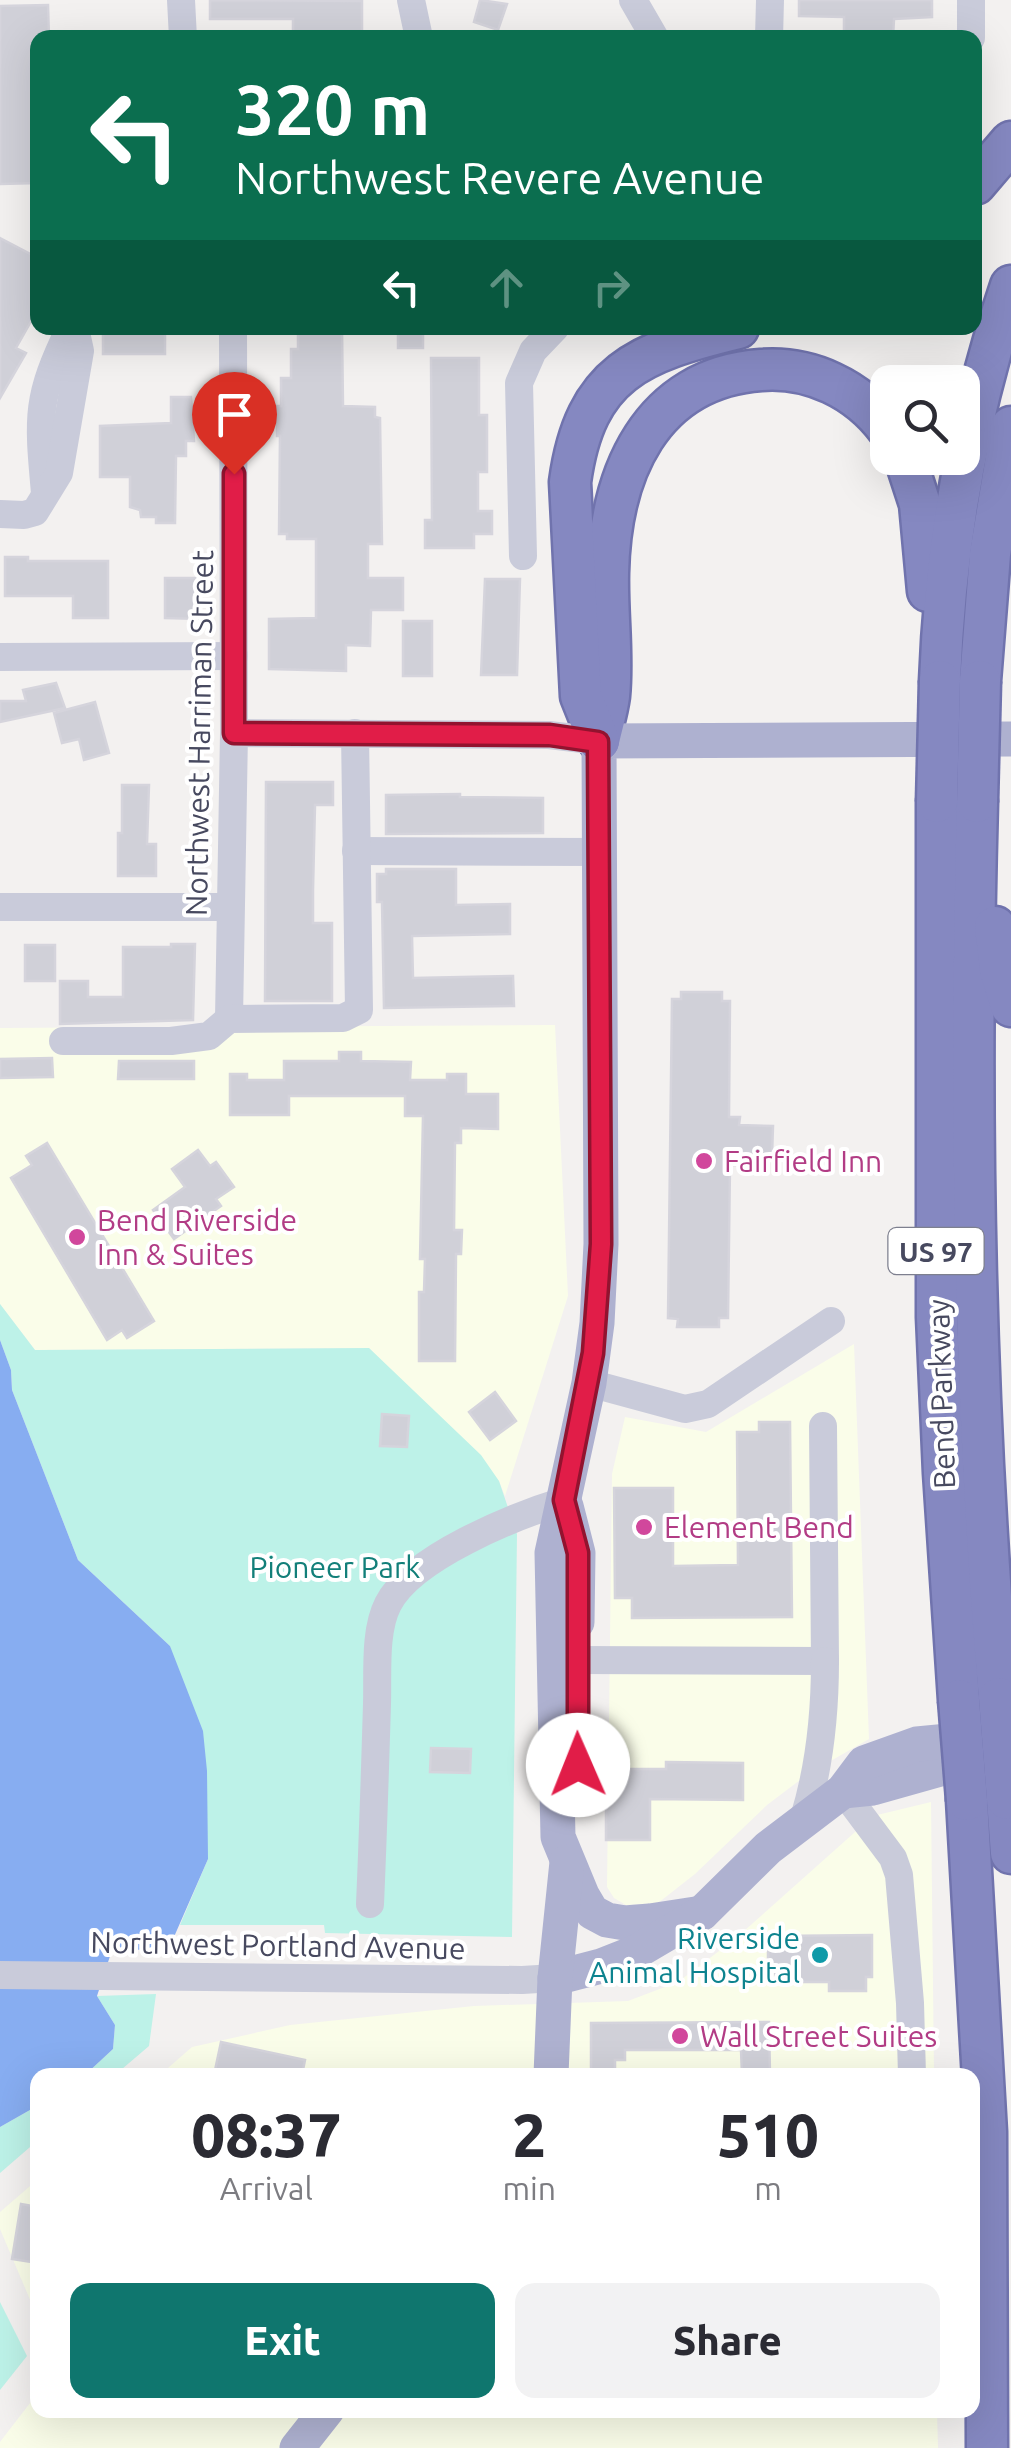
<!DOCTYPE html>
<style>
body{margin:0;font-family:Ubuntu,sans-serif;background:#f2f2f3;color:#2b2b33;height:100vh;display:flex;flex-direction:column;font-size:38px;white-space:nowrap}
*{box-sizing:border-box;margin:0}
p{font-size:32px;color:#7c7c81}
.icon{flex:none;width:55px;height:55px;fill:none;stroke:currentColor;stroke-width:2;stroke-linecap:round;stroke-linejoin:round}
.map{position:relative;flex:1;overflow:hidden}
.sheet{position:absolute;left:30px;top:2068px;width:950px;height:350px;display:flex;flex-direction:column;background:#fff;border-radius:20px;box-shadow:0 10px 40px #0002}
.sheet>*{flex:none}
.guide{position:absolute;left:30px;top:30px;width:952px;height:305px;border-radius:20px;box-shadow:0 10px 40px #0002;background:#0b6e4f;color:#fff;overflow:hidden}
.fabs{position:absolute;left:870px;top:365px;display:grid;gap:20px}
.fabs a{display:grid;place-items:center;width:110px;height:110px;border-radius:20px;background:#fff;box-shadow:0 10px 40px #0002;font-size:50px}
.pin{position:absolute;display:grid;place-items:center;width:85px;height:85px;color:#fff;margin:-102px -42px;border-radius:50% 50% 50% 0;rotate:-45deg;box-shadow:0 0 10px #0007}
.pin .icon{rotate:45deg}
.me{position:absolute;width:110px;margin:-55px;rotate:359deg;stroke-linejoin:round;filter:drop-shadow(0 0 8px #0008)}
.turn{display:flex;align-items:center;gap:35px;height:210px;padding:0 40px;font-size:45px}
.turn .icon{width:130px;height:130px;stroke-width:2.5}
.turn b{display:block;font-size:70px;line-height:85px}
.lanes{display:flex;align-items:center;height:95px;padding:0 40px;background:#0003;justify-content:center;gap:50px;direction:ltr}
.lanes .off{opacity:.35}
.eta{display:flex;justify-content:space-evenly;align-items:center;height:170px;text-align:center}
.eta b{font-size:60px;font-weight:800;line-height:70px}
.primary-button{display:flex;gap:20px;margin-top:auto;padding:20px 40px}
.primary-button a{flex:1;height:115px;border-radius:20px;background:#0f766e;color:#fff;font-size:40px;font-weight:800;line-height:115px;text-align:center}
.primary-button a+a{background:#f2f2f3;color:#2b2b33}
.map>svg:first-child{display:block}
.commercial{fill:#fafde9}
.green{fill:#bdf2e8}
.water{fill:#87adf1}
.building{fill:#d0d0d8;stroke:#d5d4dc;stroke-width:2.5}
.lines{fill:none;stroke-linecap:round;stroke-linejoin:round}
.highway-casing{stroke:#7073ad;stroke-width:45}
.minor{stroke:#c9cbda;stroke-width:28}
.major{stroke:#aeb1d0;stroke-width:35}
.highway{stroke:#8588c1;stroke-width:40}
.highway-bridge-casing{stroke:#7073ad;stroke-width:45;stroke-linecap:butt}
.highway-bridge{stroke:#8588c1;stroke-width:40}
.route-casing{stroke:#92132f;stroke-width:25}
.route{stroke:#e11d48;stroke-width:18}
.hotel-dot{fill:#d1479c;stroke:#fff;stroke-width:4}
.culture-dot{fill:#0f9aa8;stroke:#fff;stroke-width:4}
.labels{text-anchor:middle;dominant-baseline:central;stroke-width:8;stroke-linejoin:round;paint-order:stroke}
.shield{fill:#fff;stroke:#7e808f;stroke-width:2.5}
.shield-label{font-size:28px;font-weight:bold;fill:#47495f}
.street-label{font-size:30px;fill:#47495f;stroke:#fff}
.hotel-label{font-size:30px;fill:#b23c85;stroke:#fff;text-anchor:start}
.park-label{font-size:30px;fill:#127f79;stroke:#fff}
.culture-label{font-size:30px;fill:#0d838f;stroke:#fff;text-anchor:end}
</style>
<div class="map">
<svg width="1011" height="2448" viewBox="0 0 1011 2448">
<rect width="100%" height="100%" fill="#f3f1f0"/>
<!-- commercial -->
<g class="commercial">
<polygon points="555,1025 568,1296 505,1496 499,1481 369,1348 35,1350 0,1304 0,1028"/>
<polygon points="854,1344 869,1739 808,1774 767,1805 695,1874 658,1903 626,1905 614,1898 607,1887 612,1474 625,1417 706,1432"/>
<polygon points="931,1802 934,2075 160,2075 192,2047 290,2025 474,2006 628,2001 678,1982 735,1939 873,1816"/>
<polygon points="37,2180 37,2316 0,2229 0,2212"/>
<polygon points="37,2394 38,2410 937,2410 938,2448 0,2448 0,2442"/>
</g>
<!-- green -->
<g class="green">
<polygon points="0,1304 35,1350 369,1348 481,1455 499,1481 517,1534 512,1937 325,1933 324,1925 180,1925 208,1859 170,1646 78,1560 12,1390 11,1370 0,1340"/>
<polygon points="156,1994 149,2046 115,2075 85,2075 113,2049 115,2025 97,1996"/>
<polygon points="37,2106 37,2141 0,2173 0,2127"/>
<polygon points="0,2302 27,2356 0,2390"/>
</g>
<!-- water -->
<polygon class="water" points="0,1340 11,1370 12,1390 78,1560 170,1646 203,1731 207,1771 208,1859 170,1946 111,1953 97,1996 115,2025 113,2049 85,2075 38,2075 37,2106 0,2127"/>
<!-- building -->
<g class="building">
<polygon points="210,0 362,1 362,33 293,33 293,19 210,19"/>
<polygon points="480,0 507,4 498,30 474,22"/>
<polygon points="799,0 932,0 932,17 894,19 893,38 844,38 844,17 799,16"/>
<polygon points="48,5 49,38 38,38 38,183 0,184 0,6"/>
<polygon points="0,238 38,258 38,309 16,348 26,353 0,398"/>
<rect x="103" y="328" width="62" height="26"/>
<polygon points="298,328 342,328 343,406 375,407 375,417 380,418 382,544 368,544 368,578 403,578 403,610 371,610 370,646 346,645 346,671 269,669 269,619 316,618 316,539 287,539 287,534 279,534 280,436 277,436 277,406 281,406 281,378 291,378 291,349 298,349"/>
<rect x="398" y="328" width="25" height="20"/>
<polygon points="431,358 479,358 479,415 487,415 487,472 478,472 478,511 492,511 492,534 474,534 474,548 425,548 425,520 432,520"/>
<polygon points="171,397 191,397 194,441 186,441 186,456 176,456 175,523 156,523 156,517 141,517 140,510 130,507 130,477 100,477 100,426 171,423"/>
<polygon points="5,557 28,557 28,561 108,561 108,618 73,618 73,596 5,596"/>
<polygon points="165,578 200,578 200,619 165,618"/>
<polygon points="485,579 520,579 517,675 481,675"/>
<rect x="403" y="621" width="29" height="55"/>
<polygon points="56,683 65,708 0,722 0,701 26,701 23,690"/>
<polygon points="95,702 109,753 84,760 79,739 62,743 54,713"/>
<polygon points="266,782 333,782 333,805 315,805 313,890 313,923 332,923 332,1001 265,1001"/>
<polygon points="122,785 149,785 147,844 156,844 156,876 118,876 118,833 122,833"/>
<polygon points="460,794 460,797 543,798 543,833 386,834 386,795"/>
<polygon points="386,869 456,869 456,905 510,904 510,934 412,936 413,978 513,976 514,1006 384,1008 382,902 377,902 377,874 386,874"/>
<polygon points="171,944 195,944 193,1020 60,1024 60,981 88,981 88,997 123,997 123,947 171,947"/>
<rect x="25" y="945" width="30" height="36"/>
<polygon points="681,992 722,992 722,1001 730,1001 729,1117 740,1117 739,1125 773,1126 772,1157 738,1157 738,1165 730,1165 728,1318 719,1318 719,1327 677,1327 678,1319 668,1318 672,999 681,999"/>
<polygon points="339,1052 361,1052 361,1061 411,1062 410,1080 447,1080 447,1074 466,1074 466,1094 498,1094 498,1129 461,1128 461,1143 455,1143 454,1230 462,1230 461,1254 456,1254 455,1361 419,1361 419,1292 424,1292 425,1259 420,1259 423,1116 405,1116 405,1096 289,1096 289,1115 230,1115 230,1074 247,1074 247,1080 284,1080 284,1061 339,1061"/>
<polygon points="52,1058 53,1077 0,1078 0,1059"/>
<polygon points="119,1061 194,1061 194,1079 118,1079"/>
<polygon points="47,1143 154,1321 127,1338 122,1330 107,1340 11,1178 32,1165 26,1156"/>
<polygon points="198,1150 210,1166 216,1162 234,1187 216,1199 221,1206 174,1239 153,1210 185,1187 172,1169"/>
<polygon points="495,1392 516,1421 490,1440 469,1412"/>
<polygon points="382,1414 409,1416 407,1447 380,1446"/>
<polygon points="759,1422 790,1422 792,1617 632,1618 632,1598 615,1598 614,1488 673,1488 673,1566 738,1565 737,1432 759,1432"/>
<polygon points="431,1748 471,1749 470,1773 430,1772"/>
<polygon points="666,1762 743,1763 743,1800 650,1799 650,1840 606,1840 606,1769 666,1769"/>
<polygon points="872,1935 872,1977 866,1977 866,1991 829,1991 829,1982 775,1982 775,1971 768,1971 768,1945 777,1945 777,1936"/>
<polygon points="769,2022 770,2075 742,2075 741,2050 625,2050 625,2060 615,2060 615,2071 591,2071 591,2023"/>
<polygon points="221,2042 305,2060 302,2075 214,2075"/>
<polygon points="21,2204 38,2207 38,2263 12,2259"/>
</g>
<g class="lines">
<!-- highway casing -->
<g class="highway-casing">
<g id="highway">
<polyline points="975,184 1011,142"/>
<polyline points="905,458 920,504 928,591"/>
<path d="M 940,681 C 945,546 968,413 1011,286"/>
<polyline points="980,681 990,554 1011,427"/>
<path d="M 599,741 C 602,727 607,711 609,696 C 613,656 607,614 608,573 C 610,474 650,378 761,370 C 810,366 858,389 888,429"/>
<path d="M 599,741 L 581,696 L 570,482 C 585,372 639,352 738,328"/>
<polyline points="937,802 937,1317 944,1473 959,1700"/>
<path d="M 977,802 C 969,1101 973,1401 999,1698"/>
<polyline points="995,927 1000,970 1011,1006"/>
<polyline points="1007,1799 1011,1853"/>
<polyline points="967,1800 986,2132 987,2448"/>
</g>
</g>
<!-- minor -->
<g class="minor">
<polyline points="181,0 183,38"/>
<polyline points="411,0 419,38"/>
<polyline points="633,0 655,38"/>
<polyline points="971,0 971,38"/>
<polyline points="769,38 770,0"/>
<path d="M 45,493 C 38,416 36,398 70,328"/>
<polyline points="0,514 24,515 35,512 59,473 80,351 75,328"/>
<polyline points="523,556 519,383 533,351 555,328"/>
<polyline points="0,657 234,656"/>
<polyline points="234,733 549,735 599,741"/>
<polyline points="356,851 599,852"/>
<polyline points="0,907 229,907"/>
<polyline points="229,1019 234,733 233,328"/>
<polyline points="63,1041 171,1041 209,1036 229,1019 343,1018 359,1010 355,733"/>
<polyline points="589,1383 685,1409 708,1404 831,1321"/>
<polyline points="577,1660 825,1661 823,1426"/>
<polyline points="843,1791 893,1858 899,1875 910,2003 912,2075"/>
<path d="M 804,1818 C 820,1766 825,1715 825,1661"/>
<path d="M 370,1904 C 373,1837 375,1770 377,1704 C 378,1674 374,1631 388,1604 C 412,1557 515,1516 564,1501"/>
<polyline points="0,1975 522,1980 555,1978"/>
</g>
<!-- major -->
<g class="major">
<polyline points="566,1506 578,1553 577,1622"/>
<polyline points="843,1791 873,1788 944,1768 990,1765"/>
<polyline points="702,1913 650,1921 625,1923 607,1920 592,1912 582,1895 558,1837 552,1553 589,1383 597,1323 601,1244 599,741 1011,739"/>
<polyline points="555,1978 601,1966 634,1953 702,1913 768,1848 843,1791 864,1763 917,1744 990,1737"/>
<polyline points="551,2075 555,1978 567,1862"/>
<polyline points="297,2448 327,2410"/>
</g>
<!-- highway -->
<use href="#highway" class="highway"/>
<!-- highway-bridge casing -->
<g class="highway-bridge-casing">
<g id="highway-bridge">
<polyline points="937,802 940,681"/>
<polyline points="977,802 980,681"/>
<polyline points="999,1698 1007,1799"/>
<polyline points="959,1700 967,1800"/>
</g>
</g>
<!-- highway-bridge -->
<use href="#highway-bridge" class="highway-bridge"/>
</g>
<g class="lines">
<!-- route casing -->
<g class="route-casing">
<polyline id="route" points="234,474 234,733 550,735 598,742 601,1244 593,1353 564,1500 578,1553 578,1765"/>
</g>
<!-- route -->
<use href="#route" class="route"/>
</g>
<!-- markers -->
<g class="hotel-dot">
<circle cx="704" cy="1161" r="10"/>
<circle cx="77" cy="1237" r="10"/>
<circle cx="644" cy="1527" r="10"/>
<circle cx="680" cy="2036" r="10"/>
</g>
<circle class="culture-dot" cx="820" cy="1955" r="10"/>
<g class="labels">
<!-- shield labels -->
<rect class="shield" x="888.5" y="1228" width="95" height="46" rx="8"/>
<g class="shield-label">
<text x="936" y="1251">US 97</text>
</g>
<!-- street labels -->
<g class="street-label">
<text transform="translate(199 733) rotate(-89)">Northwest Harriman Street</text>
<text transform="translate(941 1394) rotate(-92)">Bend Parkway</text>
<text transform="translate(278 1945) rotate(1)">Northwest Portland Avenue</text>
</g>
<!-- hotel labels -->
<g class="hotel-label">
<text x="724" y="1161">Fairfield Inn</text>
<text x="97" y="1220">Bend Riverside<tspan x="97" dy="34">Inn &amp; Suites</tspan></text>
<text x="664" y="1527">Element Bend</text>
<text x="700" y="2036">Wall Street Suites</text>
</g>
<!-- park labels -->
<g class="park-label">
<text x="335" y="1567">Pioneer Park</text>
</g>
<!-- culture labels -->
<g class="culture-label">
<text x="800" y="1938">Riverside<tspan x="800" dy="34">Animal Hospital</tspan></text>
</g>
</g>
</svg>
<div class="fabs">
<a><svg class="icon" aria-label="search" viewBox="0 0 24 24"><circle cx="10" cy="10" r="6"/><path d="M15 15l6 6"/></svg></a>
</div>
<div class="pin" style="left:234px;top:474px;background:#d93025"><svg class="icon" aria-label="arrive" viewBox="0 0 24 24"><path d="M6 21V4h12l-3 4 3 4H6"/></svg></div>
<svg class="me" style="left:578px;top:1765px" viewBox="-20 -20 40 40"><circle r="19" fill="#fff"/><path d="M0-13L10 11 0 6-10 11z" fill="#e11d48"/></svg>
<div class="guide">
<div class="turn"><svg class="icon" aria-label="left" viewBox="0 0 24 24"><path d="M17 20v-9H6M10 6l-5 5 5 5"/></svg><div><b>320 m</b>Northwest Revere Avenue</div></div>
<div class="lanes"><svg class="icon" aria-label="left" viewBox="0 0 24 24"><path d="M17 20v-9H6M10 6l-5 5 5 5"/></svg><svg class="icon off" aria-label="ahead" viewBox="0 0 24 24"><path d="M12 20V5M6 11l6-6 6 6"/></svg><svg class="icon off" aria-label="right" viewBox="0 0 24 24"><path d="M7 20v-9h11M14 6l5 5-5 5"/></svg></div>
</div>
<section class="sheet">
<div class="eta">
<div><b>08:37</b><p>Arrival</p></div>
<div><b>2</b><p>min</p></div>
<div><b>510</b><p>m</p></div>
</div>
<div class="primary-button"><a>Exit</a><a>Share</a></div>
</section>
</div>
